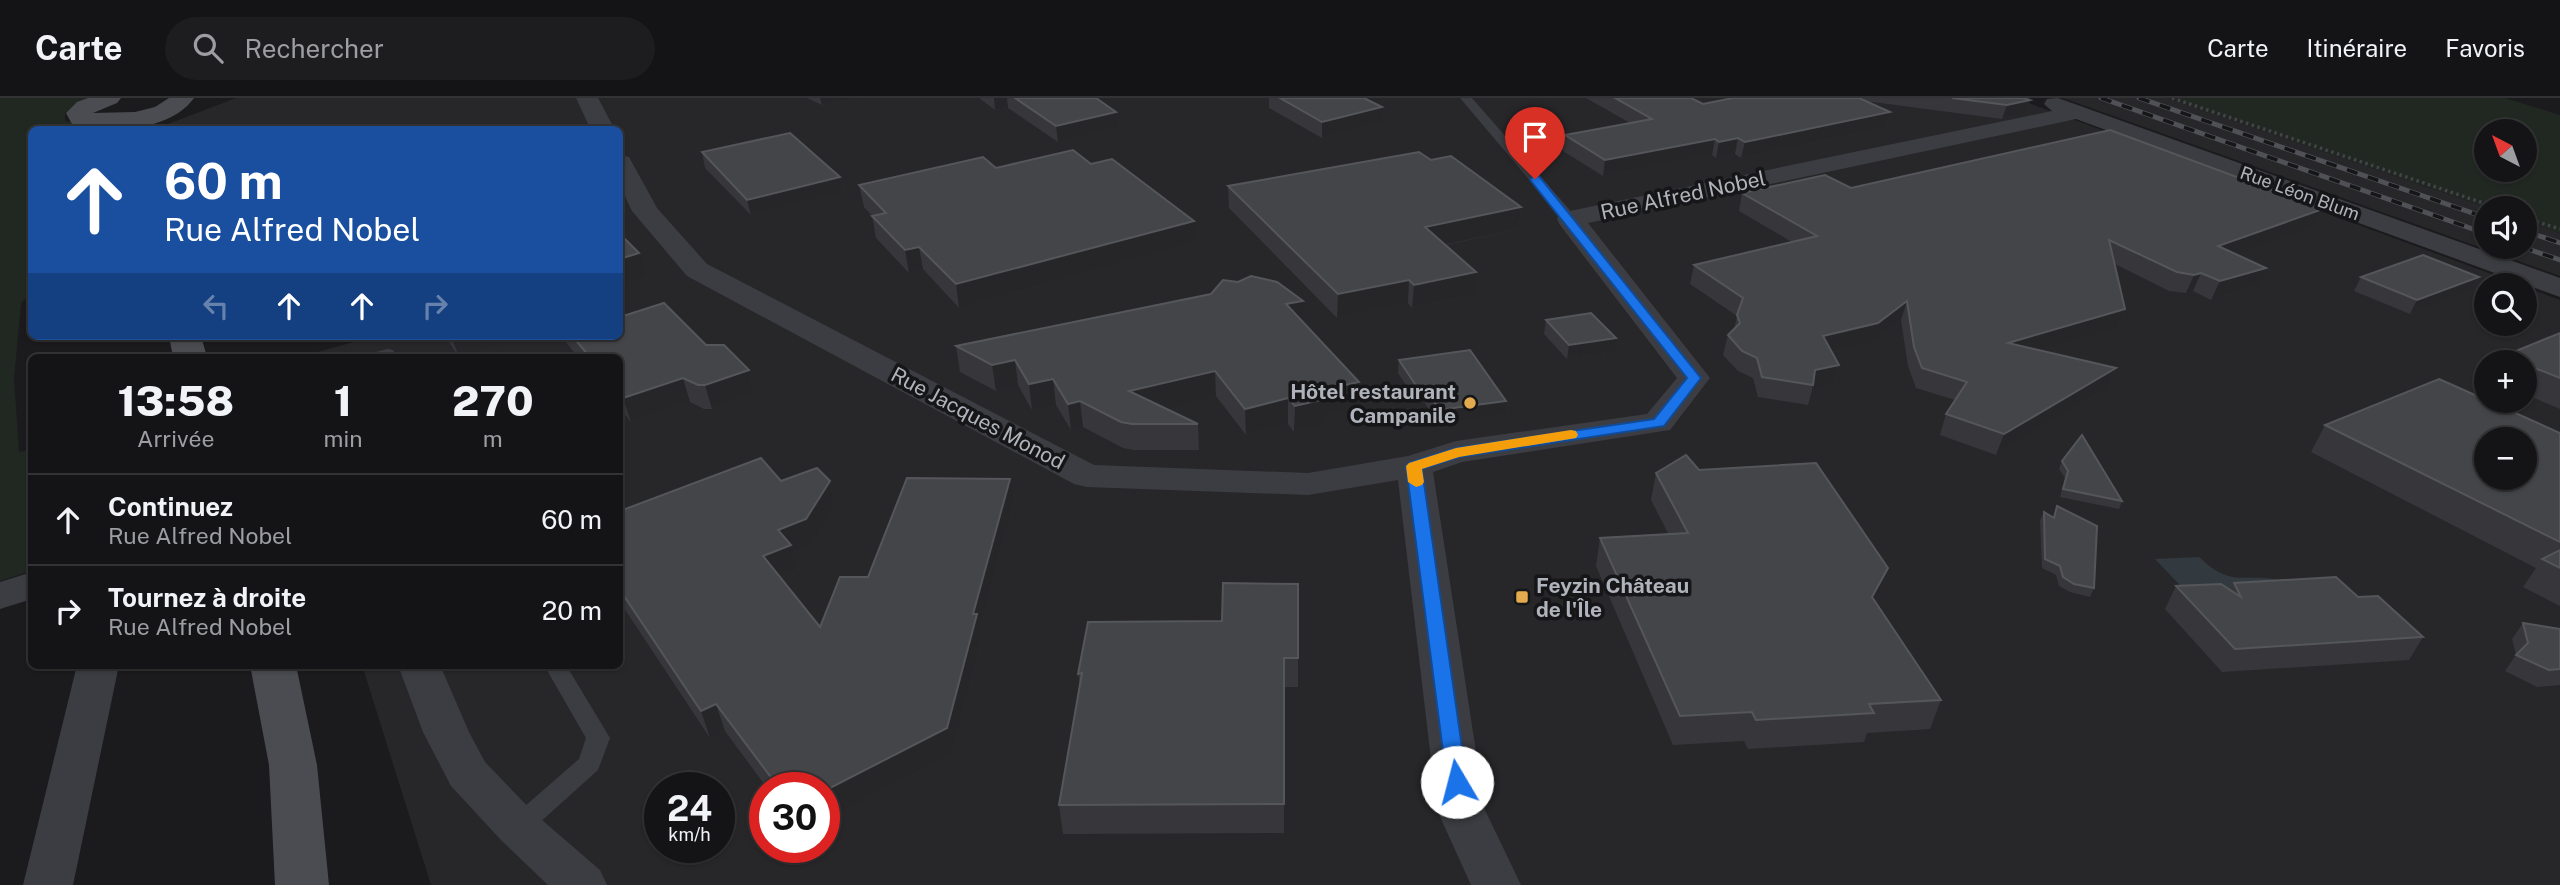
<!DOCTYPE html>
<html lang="fr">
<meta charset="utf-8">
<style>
body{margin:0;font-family:"Public Sans",sans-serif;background:#1d1d1f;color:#f1f3f6;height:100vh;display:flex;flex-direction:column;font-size:26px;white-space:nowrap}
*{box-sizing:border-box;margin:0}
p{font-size:23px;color:#9d9ea1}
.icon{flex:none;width:38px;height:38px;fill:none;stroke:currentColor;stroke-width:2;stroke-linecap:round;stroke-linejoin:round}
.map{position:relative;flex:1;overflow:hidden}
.drawer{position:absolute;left:28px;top:256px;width:595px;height:315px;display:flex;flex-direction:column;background:#141416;border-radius:10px;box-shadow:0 2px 5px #0004,0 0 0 2px #333335}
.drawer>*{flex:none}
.banner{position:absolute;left:28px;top:28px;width:595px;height:214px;border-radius:10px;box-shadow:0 2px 5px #0004,0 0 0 2px #333335;background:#1a4fa0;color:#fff;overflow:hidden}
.needle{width:46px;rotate:319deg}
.tools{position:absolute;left:2474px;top:21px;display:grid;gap:14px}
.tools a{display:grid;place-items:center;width:63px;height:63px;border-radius:50%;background:#141416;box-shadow:0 2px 5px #0004,0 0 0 2px #333335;font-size:35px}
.speed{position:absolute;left:644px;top:674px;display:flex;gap:14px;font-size:35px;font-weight:700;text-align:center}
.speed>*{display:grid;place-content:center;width:91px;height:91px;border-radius:50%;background:#141416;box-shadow:0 2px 5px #0004,0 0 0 2px #333335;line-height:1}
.speed small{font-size:18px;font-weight:400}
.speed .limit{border:10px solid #d22;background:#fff;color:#111}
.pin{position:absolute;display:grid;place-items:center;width:60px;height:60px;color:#fff;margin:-72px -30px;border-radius:50% 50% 50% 0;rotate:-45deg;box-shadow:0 0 7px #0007}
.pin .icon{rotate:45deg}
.me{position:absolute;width:77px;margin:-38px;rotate:352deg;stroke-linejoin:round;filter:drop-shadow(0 0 5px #0008)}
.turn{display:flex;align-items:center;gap:24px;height:147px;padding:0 21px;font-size:32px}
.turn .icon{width:91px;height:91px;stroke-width:2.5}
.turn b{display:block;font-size:49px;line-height:60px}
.lanes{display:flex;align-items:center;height:66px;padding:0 21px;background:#0003;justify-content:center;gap:35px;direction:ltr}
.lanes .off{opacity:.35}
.eta{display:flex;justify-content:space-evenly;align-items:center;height:119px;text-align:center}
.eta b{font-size:42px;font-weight:800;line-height:49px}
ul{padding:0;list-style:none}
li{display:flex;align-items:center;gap:21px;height:91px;padding:0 21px;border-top:2px solid #333335}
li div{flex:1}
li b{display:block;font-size:26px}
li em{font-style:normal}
header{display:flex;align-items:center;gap:42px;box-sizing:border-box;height:98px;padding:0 35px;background:#141416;border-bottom:2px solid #333335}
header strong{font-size:33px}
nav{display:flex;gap:38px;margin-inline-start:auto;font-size:24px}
.search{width:490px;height:63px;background:#1d1d1f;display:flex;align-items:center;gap:18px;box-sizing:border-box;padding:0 24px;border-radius:38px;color:#9d9ea1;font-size:26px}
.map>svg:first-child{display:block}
.built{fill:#27272a;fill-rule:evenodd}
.green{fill:#212822;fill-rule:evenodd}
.water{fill:#323a40}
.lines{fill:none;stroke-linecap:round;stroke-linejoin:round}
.path{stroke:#424449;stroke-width:3.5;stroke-dasharray:2.5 3.5;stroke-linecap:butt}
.lane{fill:#3c3d42;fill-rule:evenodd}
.street{fill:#3c3d42;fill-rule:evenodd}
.secondary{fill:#4a4c51;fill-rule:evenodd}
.rail-casing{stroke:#4f5156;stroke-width:5}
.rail{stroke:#161618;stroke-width:3.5;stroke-dasharray:11;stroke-linecap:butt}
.wall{fill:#37373b}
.shaded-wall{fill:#262629}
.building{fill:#444548;stroke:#55565a;stroke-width:2;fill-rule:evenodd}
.route{fill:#1a73e8;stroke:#114b97;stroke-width:2}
.slow{fill:#f59e0b}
.poi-dot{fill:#e2ab4e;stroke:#161618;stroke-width:2.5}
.labels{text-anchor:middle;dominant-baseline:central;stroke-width:7;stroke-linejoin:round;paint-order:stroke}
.far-street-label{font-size:18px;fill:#afb3bb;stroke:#161618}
.street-label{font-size:21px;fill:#afb3bb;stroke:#161618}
.poi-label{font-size:21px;font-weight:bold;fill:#afb3bb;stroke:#161618;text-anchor:end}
</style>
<header>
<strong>Carte</strong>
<div class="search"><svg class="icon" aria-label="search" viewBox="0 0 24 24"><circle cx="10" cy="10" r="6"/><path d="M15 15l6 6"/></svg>Rechercher</div>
<nav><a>Carte</a><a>Itinéraire</a><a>Favoris</a></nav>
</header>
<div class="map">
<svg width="2560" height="787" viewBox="0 0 2560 787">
<rect width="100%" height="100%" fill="#1b1b1d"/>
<!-- built -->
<g class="built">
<path d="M 236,0 L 2015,0 L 2521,187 L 2487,187 L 2487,226 L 2525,226 L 2525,189 L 2560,202 L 2560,787 L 431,787 L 362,567 L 620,567 L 620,259 L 300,259 L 375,238 L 620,238 L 620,32 L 171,32 L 168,26 ZM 2487,264 L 2525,264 L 2525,303 L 2487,303 ZM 2487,341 L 2525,341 L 2525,380 L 2487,380 ZM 660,690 L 719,690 L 719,749 L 660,749 ZM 765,690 L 824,690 L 824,749 L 765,749 Z"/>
<polygon points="2063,0 2167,0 2489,110 2487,149 2525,149 2525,123 2560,135 2560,178"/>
</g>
<!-- green -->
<g class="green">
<polygon points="0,0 88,0 65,15 65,23 101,29 103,31 32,32 31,196 21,205 14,281 19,354 31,352 31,473 0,483"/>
<path d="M 2167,0 L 2505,0 L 2560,17 L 2560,135 L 2525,123 L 2525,110 L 2489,110 ZM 2487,33 L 2525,33 L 2525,72 L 2487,72 Z"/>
</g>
<!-- water -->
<path class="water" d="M 2199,459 C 2233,492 2246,473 2282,483 L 2197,505 L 2155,461 Z"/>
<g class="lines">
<!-- path -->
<g class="path">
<polyline points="2172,0 2498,110"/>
<polyline points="2525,120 2560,131"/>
</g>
<!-- lane -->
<g class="lane">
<polygon points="1460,0 1472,0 1575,118 1575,124 1565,124"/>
<polygon points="387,251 393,252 396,259 370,259 372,255"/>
<polygon points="544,567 566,567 610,640 598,672 527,736 518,739 509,736 505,729 509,722 579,661 586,640"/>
</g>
<!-- street -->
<g class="street">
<polygon points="576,0 598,0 615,32 591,32"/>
<polygon points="2058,0 2560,180 2560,199 2076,21 1588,125 1710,280 1670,332 1462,364 1433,374 1485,712 1521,787 1471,787 1437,712 1398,382 1308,397 1087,389 1074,386 687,178 632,113 620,88 620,57 629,59 657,110 707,166 1094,367 1308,375 1408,358 1456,343 1647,316 1677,280 1560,127 1557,121 1560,115 2052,13 2044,6 2047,1"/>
<polygon points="32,474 32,501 0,511 0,484"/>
<polygon points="77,567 119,567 73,787 23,787"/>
<polygon points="398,567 440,567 469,634 485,664 535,716 600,772 607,787 548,787 501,742 451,688 423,634"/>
</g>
<!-- secondary -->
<g class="secondary">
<path d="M 88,0 L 121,0 L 117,5 L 93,15 L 135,14 L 155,9 L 169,0 L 194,0 C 170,34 109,35 72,26 L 66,15 L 77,4 Z"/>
<polygon points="169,238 201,238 207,259 173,259"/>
<polygon points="250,567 296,567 317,667 329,787 275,787 269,667"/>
</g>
<!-- rail casing -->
<g class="rail-casing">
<g id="rail">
<polyline points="2101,0 2487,136"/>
<polyline points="2139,0 2487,120"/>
<polyline points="2525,133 2560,145"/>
<polyline points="2522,149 2560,162"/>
</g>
</g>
<!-- rail -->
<use href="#rail" class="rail"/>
</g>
<!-- wall -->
<g class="wall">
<polygon points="807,0 859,0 822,7"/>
<polygon points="979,0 1096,0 1117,30 1058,44 1008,10 995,12"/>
<polygon points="1269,0 1386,0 1386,2 1374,5 1381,25 1322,40 1269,10"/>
<polygon points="1586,0 1691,0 1703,6 1733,0 2024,0 2030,2 2025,16 2002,21 1865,3 1890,14 1886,30 1741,60 1735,56 1716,60 1712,57 1603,78 1563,53 1565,37 1630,25"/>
<polygon points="702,54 840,79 843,95 751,117 705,70"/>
<polygon points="1431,62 1521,109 1519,131 1445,147 1474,197 1412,210 1408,205 1337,220 1229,110 1228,88"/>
<polygon points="996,70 1195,145 959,210 923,171 909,175 876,140 872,118 864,109 859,87"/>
<polygon points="1851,90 2323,111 2315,129 2237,157 2257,188 2211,202 2193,193 2186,195 2169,193 2115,166 2125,211 2118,230 2041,253 2116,270 2108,290 1996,357 1940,337 1946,316 1955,302 1916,290 1908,268 1901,222 1872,245 1832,254 1839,267 1833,287 1812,292 1808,307 1758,299 1753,280 1738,273 1723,257 1728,237 1734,231 1737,218 1690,186 1694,167 1792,144 1739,113 1742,95"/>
<polygon points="2361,179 2479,179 2471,193 2410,216 2354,193"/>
<polygon points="1303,203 1303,225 1358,309 1328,317 1320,328 1294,334 1288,326 1246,337 1216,298 1165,310 1198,326 1199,352 1134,352 1123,350 1083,329 1071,332 1056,307 1032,312 1018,287 996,293 960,274 956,248"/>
<polygon points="1546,222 1614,254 1567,261 1544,236"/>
<polygon points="2560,235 2560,311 2525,296 2525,264 2502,264 2506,257"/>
<polygon points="445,238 532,238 463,259 459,259"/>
<polygon points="561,238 620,238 706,247 749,272 755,295 712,311 704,311 690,304 631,324 620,310 620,259 578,259"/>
<polygon points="1399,262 1504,317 1438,326 1423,302 1416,302 1398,275"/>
<polygon points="2325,327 2560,335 2560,508 2523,489 2536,470 2311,354"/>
<polygon points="2062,363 2122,403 2119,411 2060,399 2065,380 2059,371"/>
<polygon points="1699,372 1888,470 1879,498 1876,504 1941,602 1930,631 1867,635 1864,644 1748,651 1744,643 1673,647 1596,468 1600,440 1669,437 1651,402 1656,375"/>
<polygon points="781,383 830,383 835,408 812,446 793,454 798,472 780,480 820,529 868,479 1013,406 980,532 981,542 952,656 824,724 824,690 767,690 725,633 710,640 620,504 620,413"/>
<polygon points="2057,408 2094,490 2090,499 2070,494 2059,488 2056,477 2042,470 2040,422 2044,414 2053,419"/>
<polygon points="2234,485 2358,499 2423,539 2409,562 2222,574 2165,511 2176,488 2230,492"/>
<polygon points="1298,486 1298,589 1284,589 1284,735 1063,736 1059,707 1080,588 1078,576 1222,523"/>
<polygon points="2523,525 2560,531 2560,587 2537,589 2505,573 2516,557 2512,541"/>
</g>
<!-- shaded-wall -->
<g class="shaded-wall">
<polygon points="820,0 859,0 822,7"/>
<polygon points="994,0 1007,0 1008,10 995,12"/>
<polygon points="1353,0 1386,0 1386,2 1353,10"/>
<polygon points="2030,2 2025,16 2002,21 2007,7"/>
<polygon points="1382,9 1381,25 1322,40 1322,24"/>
<polygon points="1116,14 1117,30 1058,44 1056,28"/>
<polygon points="1890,14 1886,30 1741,60 1745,44"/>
<polygon points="1738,40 1735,56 1716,60 1719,44"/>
<polygon points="1715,41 1712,57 1603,78 1605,62"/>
<polygon points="840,79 843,95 751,117 747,102"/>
<polygon points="1521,109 1519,131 1423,151 1425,129"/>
<polygon points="2323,111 2315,129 2210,167 2218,148"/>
<polygon points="1194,123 1195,145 959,210 956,186"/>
<polygon points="919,149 923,171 909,175 905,152"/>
<polygon points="639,155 645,177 620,185 620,161"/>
<polygon points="2266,170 2257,188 2211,202 2220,183"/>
<polygon points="1476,174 1474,197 1412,210 1414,187"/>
<polygon points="2201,175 2193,193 2186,195 2194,177"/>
<polygon points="2479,179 2471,193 2410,216 2417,202"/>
<polygon points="1409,182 1408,205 1337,220 1338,196"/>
<polygon points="1303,203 1303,227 1286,206"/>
<polygon points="1907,203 1901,222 1872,245 1818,257 1823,238"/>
<polygon points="2125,211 2118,230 2001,265 2008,245"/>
<polygon points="451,238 532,238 463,259 459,259"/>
<polygon points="1616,240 1614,254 1567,261 1569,247"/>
<polygon points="1015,262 1018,287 996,293 992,267"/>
<polygon points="1839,267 1833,287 1812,292 1815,272"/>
<polygon points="2116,270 2108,290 1996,357 2004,336"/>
<polygon points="749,272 755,295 712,311 705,287"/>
<polygon points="1215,273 1216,298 1131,319 1129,293"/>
<polygon points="683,280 690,304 631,324 623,300"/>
<polygon points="1053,281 1056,307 1032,312 1029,286"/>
<polygon points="1359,284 1358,309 1328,317 1320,328 1294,334 1295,308 1328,291"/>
<polygon points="1424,288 1423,302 1416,302 1417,289"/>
<polygon points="1288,300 1288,326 1246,337 1245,311"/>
<polygon points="1080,303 1083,329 1071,332 1068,306"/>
<polygon points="1506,303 1504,317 1438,326 1439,312"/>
<polygon points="1010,381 1013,406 980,532 981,542 952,656 824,724 824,693 973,516"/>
<polygon points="830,383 835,408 812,446 793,454 798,472 770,484 763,458 778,432"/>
<polygon points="1888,470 1879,498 1863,527 1872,499"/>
<polygon points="716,606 725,633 710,640 701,613"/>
</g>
<!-- building -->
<g class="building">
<polygon points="1015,0 1096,0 1116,14 1056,28"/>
<polygon points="1280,0 1364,0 1382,9 1322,24"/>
<polygon points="1615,0 1691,0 1703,6 1733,0 1859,0 1890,14 1745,44 1738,40 1719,44 1715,41 1605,62 1565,37 1652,21"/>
<polygon points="1952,0 2024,0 2030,2 2007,7"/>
<polygon points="2110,32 2323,111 2218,148 2266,170 2220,183 2201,175 2194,177 2177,174 2109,142 2125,211 2008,245 2116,270 2004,336 1946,316 1967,284 1922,270 1914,249 1907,203 1878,225 1823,238 1839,267 1815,272 1813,287 1762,279 1757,260 1742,253 1728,237 1740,225 1737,217 1743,200 1694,167 1817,138 1742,95 1825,77 1851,90"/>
<polygon points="790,35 840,79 747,102 702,54"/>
<polygon points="1073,52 1091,66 1112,61 1194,123 956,186 919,149 905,152 872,118 886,115 859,87 983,59 996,70"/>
<polygon points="1419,54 1431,62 1451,58 1521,109 1425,129 1476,174 1414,187 1409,182 1338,196 1228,88"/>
<polygon points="620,136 639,155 620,161"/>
<polygon points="2423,157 2479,179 2417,202 2361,179"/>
<polygon points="1251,178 1277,184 1303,203 1286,206 1359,284 1328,291 1320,302 1295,308 1288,300 1245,311 1215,273 1129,293 1198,326 1132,326 1121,324 1080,303 1068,306 1053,281 1029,286 1015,262 992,267 956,248 1211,196 1223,182 1238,184"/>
<polygon points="664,205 706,247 724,247 749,272 705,287 698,287 683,280 623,300 620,295 620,259 590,259 572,238 620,238 620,219"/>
<polygon points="1591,215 1616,240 1569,247 1546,222"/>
<polygon points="2560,235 2560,280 2525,266 2525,264 2522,264 2506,257"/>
<polygon points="1470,252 1506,303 1439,312 1424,288 1417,289 1399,262"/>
<path d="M 2439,281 L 2560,335 L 2560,444 L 2325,327 ZM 2487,341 L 2525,341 L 2525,380 L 2487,380 Z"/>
<polygon points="2082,337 2122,403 2063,391 2068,373 2062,363"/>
<polygon points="1686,357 1699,372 1816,365 1888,470 1872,499 1941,602 1869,606 1874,615 1756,622 1752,614 1680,618 1600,440 1688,435 1656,375"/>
<polygon points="761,360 781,383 817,370 830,383 806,421 778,432 791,447 763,458 820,529 840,479 868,479 907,380 1010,381 973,516 977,516 947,630 824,693 824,690 779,690 716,606 701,613 620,492 620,413"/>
<polygon points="2057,408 2097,428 2094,490 2074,486 2063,479 2060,468 2045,461 2044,414 2054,420"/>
<polygon points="2560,452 2560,470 2542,461"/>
<polygon points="2336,479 2358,499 2378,498 2423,539 2235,551 2176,488 2221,486 2241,499 2234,485"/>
<polygon points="1223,485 1298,486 1298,560 1284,560 1284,706 1059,707 1082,575 1078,576 1088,524 1222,523"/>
<polygon points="2523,525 2560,531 2560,571 2549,572 2516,557 2528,545"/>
</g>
<!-- route -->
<polygon class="route" points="1535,77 1539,78 1701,280 1664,328 1459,359 1422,371 1467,684 1464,690 1457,692 1450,690 1447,684 1406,368 1409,365 1456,350 1654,321 1687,280 1531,83 1530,81"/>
<!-- slow -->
<polygon class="slow" points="1571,332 1576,333 1578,337 1576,340 1459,359 1422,371 1424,384 1422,387 1416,389 1408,384 1406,368 1409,365 1456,350"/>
<!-- markers -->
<g class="poi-dot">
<circle cx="1470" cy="305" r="7"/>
<rect x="1515" y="492" width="14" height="14" rx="3.5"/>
</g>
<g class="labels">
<!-- far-street labels -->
<g class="far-street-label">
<text transform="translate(2300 95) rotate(20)">Rue Léon Blum</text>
</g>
<!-- street labels -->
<g class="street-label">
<text transform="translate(1683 97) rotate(-12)">Rue Alfred Nobel</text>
<text transform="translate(978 320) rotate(28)">Rue Jacques Monod</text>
</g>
<!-- poi labels -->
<g class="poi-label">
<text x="1456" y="293">Hôtel restaurant<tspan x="1456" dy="24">Campanile</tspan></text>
<text x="1536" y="487" text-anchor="start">Feyzin Château<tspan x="1536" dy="24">de l'Île</tspan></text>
</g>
</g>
</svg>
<div class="tools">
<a><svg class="needle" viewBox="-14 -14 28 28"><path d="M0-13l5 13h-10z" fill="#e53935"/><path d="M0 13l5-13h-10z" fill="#9d9ea1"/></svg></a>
<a><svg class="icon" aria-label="sound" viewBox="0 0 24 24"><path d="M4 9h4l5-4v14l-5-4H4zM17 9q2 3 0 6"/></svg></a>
<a><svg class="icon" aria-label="search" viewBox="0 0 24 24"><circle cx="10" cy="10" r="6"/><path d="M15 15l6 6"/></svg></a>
<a>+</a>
<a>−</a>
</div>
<div class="speed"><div>24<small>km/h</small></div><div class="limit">30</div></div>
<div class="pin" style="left:1535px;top:81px;background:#d93025"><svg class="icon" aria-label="arrive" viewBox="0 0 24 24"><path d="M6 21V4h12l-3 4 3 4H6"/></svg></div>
<svg class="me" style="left:1457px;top:684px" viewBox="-20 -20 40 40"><circle r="19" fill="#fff"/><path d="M0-13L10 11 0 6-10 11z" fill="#1a73e8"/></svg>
<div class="banner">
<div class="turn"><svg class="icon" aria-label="ahead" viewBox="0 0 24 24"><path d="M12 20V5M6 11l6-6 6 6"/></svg><div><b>60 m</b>Rue Alfred Nobel</div></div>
<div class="lanes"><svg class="icon off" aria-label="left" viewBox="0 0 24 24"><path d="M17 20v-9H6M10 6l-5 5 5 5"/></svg><svg class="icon" aria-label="ahead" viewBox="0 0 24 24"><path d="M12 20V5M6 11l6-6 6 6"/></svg><svg class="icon" aria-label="ahead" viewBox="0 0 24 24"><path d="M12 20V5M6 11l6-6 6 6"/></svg><svg class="icon off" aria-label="right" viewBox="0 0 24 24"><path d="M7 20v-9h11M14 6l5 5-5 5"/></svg></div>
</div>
<section class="drawer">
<div class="eta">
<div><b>13:58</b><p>Arrivée</p></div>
<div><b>1</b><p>min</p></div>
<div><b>270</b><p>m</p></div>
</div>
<ul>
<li><svg class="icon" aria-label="ahead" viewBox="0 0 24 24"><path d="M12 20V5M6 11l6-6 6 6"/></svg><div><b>Continuez</b><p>Rue Alfred Nobel</p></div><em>60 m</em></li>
<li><svg class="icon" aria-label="right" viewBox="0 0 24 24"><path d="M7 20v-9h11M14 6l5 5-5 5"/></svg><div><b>Tournez à droite</b><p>Rue Alfred Nobel</p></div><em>20 m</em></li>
</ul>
</section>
</div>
